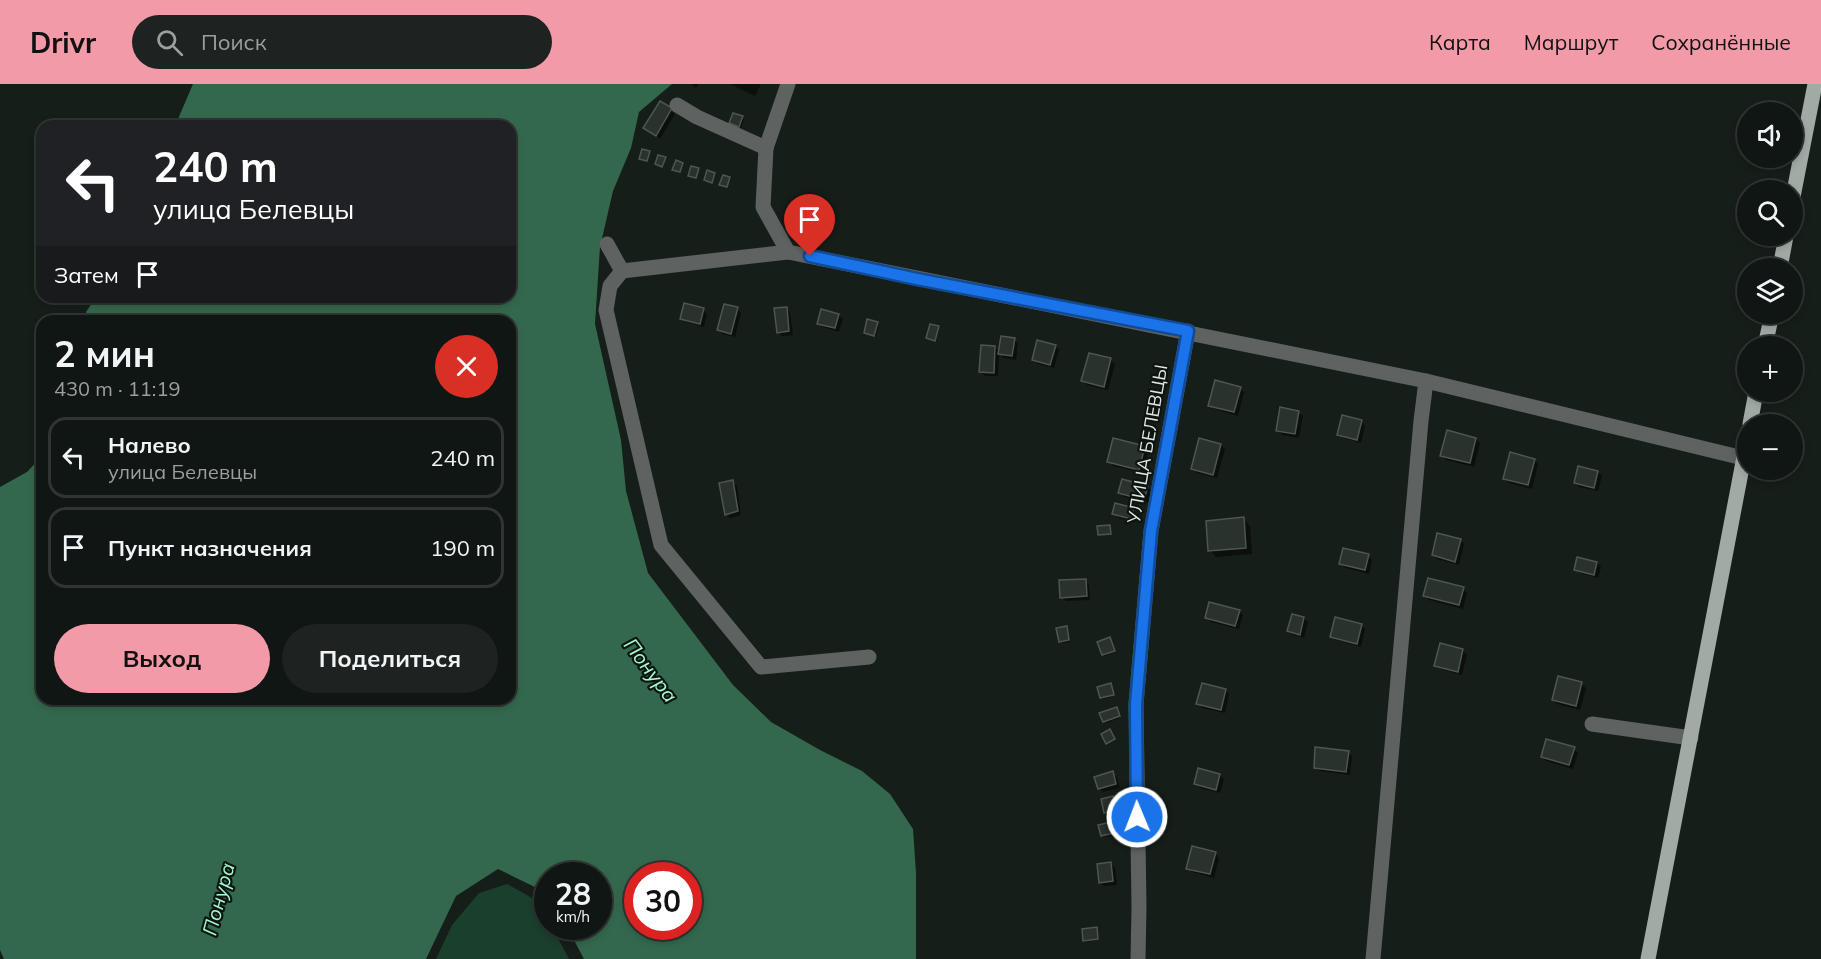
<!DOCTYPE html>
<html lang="ru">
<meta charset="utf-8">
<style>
body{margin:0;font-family:Mulish,sans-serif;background:#1e2321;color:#f1f3f6;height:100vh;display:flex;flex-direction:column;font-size:22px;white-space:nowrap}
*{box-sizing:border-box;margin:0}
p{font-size:20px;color:#9c9fa0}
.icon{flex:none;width:33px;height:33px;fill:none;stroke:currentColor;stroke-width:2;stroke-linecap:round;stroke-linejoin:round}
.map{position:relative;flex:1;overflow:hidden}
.side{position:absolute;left:36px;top:231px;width:480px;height:390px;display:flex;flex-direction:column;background:#101613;border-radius:18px;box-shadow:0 3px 9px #0003,0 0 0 2px #303533}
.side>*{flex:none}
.guide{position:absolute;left:36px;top:36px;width:480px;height:183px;border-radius:18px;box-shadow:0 3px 9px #0003,0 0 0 2px #303533;background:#202124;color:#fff;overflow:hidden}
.controls{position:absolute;left:1737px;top:18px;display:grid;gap:12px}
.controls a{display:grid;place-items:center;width:66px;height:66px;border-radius:50%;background:#101613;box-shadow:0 3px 9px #0003,0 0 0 2px #303533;font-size:30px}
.speed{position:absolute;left:534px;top:778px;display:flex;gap:12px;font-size:30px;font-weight:700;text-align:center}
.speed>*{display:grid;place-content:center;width:78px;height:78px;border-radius:50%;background:#101613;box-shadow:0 3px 9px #0003,0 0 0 2px #303533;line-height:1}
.speed small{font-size:15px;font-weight:400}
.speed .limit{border:9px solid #d22;background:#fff;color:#111}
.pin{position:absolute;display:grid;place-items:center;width:51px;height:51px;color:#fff;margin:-62px -26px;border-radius:50% 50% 50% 0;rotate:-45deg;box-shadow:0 0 6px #0007}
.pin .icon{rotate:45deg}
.me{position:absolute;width:66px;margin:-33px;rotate:359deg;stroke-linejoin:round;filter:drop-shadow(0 0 4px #0008)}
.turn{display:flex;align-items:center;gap:21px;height:126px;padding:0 18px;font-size:27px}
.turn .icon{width:78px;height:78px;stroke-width:2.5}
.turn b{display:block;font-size:42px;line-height:51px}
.then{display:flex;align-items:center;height:57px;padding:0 18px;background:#0003;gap:12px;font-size:22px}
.round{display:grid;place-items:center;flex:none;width:63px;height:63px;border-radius:32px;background:#1e2321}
.summary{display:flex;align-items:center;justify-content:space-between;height:102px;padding:0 18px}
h1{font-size:36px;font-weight:700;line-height:45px}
.cta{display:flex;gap:12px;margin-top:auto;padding:12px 18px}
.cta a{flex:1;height:69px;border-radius:36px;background:#f39aa8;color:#111;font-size:24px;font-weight:700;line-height:69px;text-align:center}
.cta a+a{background:#1e2321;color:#f1f3f6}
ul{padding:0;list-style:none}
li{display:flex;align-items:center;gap:18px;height:81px;margin:0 12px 9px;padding:0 6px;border:3px solid #303533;border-radius:18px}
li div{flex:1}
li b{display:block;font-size:22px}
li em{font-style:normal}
header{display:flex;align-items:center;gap:36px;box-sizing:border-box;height:84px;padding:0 30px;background:#f39aa8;color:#111}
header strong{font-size:28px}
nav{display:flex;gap:33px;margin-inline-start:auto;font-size:21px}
.search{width:420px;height:54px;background:#1e2321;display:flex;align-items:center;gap:15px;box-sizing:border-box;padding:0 21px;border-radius:33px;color:#9c9fa0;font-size:22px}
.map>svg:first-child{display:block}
.green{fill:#1b3f2d}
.water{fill:#34684d;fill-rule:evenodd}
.shadow{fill:#0007}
.building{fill:#29322d;stroke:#4d5651;stroke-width:1.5}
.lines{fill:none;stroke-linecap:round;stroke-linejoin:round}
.minor{stroke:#5e6260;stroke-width:15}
.major{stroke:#a1aba5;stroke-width:15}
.route-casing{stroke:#114b97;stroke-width:15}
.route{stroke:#1a73e8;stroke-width:10}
.labels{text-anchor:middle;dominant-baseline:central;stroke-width:4.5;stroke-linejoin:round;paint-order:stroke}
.street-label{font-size:18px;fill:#e2e8e5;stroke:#0d1510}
.water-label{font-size:20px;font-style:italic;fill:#a7f9cc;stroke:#0d1510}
</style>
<header>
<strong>Drivr</strong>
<div class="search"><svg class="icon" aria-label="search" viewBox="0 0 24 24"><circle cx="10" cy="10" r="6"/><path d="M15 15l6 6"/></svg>Поиск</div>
<nav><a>Карта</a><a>Маршрут</a><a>Сохранённые</a></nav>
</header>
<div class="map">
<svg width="1821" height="875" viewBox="0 0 1821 875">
<rect width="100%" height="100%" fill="#161e19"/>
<!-- green -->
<path class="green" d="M 507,800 C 526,811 548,818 548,843 L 552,843 L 569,875 L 436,875 L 452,841 L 479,809 Z"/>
<!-- water -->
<path class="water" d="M 193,0 L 672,0 L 639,28 L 631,64 L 613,107 L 600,163 L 595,240 L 621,356 L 626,407 L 648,489 L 733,601 L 771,638 L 820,666 L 862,687 L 890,710 L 913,745 L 916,789 L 916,875 L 584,875 L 567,843 L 598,843 L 598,792 L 548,792 L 547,815 L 541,806 L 498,785 L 456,812 L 426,875 L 4,875 L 0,866 L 0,403 L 27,388 L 42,372 L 42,615 L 510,615 L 510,237 L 89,237 L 86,228 L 96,213 L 510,213 L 510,42 L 175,42 ZM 638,792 L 688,792 L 688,843 L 638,843 Z"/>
<!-- shadow -->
<g class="shadow">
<polygon points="691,0 699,0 696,4"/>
<polygon points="730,0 761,0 755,12"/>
<polygon points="660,19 675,30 660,55 645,44"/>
<polygon points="742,34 744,35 741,44 731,39"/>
<polygon points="786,224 790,229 793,251 782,252 778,248"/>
<polygon points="737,225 741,229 735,253 723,250 719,246"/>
<polygon points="703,226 707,230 704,243 686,238 682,234"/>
<polygon points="838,231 843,235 839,248 823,243 818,239"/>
<polygon points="877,239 879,241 876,252 866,248"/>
<polygon points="938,244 939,245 936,257 929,256 928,254"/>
<polygon points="1014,255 1018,260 1016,276 1004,274 999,269 998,292 985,292 981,288 995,263 1000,269"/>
<polygon points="1055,262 1059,266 1054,284 1038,280 1033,276"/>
<polygon points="1110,276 1115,280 1108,306 1087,301 1083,297"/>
<polygon points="1240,304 1244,308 1238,332 1214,325 1210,321"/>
<polygon points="1298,328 1303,332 1299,354 1282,351 1278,346"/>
<polygon points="1361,338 1365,342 1361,359 1343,354 1339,350"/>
<polygon points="1475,355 1480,359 1474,383 1446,376 1442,371"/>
<polygon points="1221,361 1225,365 1217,394 1197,389 1193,385"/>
<polygon points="1144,364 1148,368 1143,389 1113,382 1109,377"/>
<polygon points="1534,376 1538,380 1532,405 1509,399 1504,394"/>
<polygon points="1598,388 1602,392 1598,407 1579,403 1575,399"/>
<polygon points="732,398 737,402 741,431 730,434 726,430"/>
<polygon points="1147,403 1151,407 1148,419 1124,413 1120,409"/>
<polygon points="1133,426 1137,430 1135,438 1118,434 1114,430"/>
<polygon points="1243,435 1250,442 1252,470 1216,473 1210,466"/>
<polygon points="1460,456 1464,460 1459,481 1437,475 1433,471"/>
<polygon points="1368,472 1372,476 1369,490 1345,484 1340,479"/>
<polygon points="1597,479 1601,483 1598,494 1580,489 1576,485"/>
<polygon points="1085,496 1089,501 1090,516 1066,517 1062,513"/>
<polygon points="1463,505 1467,509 1463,525 1429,516 1425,512"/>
<polygon points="1239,527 1243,531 1239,545 1211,538 1206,533"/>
<polygon points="1303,534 1308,538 1304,554 1293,551 1289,547"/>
<polygon points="1361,541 1365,545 1361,563 1336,556 1331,552"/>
<polygon points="1066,543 1070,558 1062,559 1060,558"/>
<polygon points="1110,555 1116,568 1105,572 1099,559"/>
<polygon points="1441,561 1463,567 1467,571 1462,591 1440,585 1436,581"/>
<polygon points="1581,600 1586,604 1580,626 1557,620 1553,616"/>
<polygon points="1111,601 1115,612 1103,615 1101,614"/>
<polygon points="1225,606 1229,610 1225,629 1202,624 1198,619"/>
<polygon points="1118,626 1120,634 1106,639 1104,637"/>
<polygon points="1574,665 1578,669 1573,685 1546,677 1542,673"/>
<polygon points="1348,668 1352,672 1350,691 1320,687 1315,683"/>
<polygon points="1112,689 1117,693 1120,704 1103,708 1099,704"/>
<polygon points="1219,691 1224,695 1220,709 1200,704 1196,700"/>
<polygon points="1112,741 1114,751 1104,753 1102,752"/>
<polygon points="1215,769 1219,774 1214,794 1192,788 1188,784"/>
<polygon points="1111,780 1115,784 1117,801 1104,802 1100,798"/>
<polygon points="1096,845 1099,856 1086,858 1085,857"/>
</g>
<!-- building -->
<g class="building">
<polygon points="660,17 672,24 656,52 643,44"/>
<polygon points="733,29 743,32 739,43 729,39"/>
<polygon points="642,65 650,67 647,77 639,75"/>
<polygon points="658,71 666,73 662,83 655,80"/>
<polygon points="676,76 683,79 680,88 672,86"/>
<polygon points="691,82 699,84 696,94 688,92"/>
<polygon points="707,86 715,89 712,99 704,96"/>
<polygon points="723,91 730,93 727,103 719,101"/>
<polygon points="684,219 704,224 700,240 680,235"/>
<polygon points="724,220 738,223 731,250 717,246"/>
<polygon points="787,223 789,247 777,249 774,224"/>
<polygon points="821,225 839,230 835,244 817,240"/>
<polygon points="867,235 878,238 874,252 864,249"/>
<polygon points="930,240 939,242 935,257 926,254"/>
<polygon points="1001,252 1015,254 1012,272 998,270"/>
<polygon points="1037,256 1056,261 1050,281 1032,276"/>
<polygon points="981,261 995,262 994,289 979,288"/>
<polygon points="1089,269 1111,274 1104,303 1081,297"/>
<polygon points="1215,296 1241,303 1234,328 1208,322"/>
<polygon points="1280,323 1299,327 1295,350 1276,347"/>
<polygon points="1342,331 1362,336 1357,356 1337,351"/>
<polygon points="1447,346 1476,354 1470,379 1440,372"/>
<polygon points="1113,354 1145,362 1139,386 1107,378"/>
<polygon points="1199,354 1221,360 1213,391 1191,385"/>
<polygon points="1510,368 1535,375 1528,401 1503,395"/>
<polygon points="1578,382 1598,387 1594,404 1574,399"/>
<polygon points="1122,395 1148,402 1144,416 1118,409"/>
<polygon points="733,396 738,427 725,431 719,399"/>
<polygon points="1115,419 1134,424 1131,435 1112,430"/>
<polygon points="1244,433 1246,464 1208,467 1206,437"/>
<polygon points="1110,441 1111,450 1098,451 1097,442"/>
<polygon points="1437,449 1461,455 1455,478 1432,471"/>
<polygon points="1343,464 1369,470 1365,486 1339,480"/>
<polygon points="1577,473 1597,478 1594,491 1574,486"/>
<polygon points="1428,494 1464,503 1459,521 1423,512"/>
<polygon points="1086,495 1087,512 1060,514 1059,496"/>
<polygon points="1209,518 1240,526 1235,542 1205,534"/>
<polygon points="1292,530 1304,533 1300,551 1287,547"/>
<polygon points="1335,533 1362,540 1357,560 1330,553"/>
<polygon points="1067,542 1069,556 1059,558 1056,544"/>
<polygon points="1110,553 1115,567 1102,571 1097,558"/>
<polygon points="1440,559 1463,565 1458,588 1434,582"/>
<polygon points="1558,592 1582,598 1576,622 1552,616"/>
<polygon points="1111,599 1114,611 1100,614 1097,603"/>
<polygon points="1202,599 1226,605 1221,626 1196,620"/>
<polygon points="1117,623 1120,632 1103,638 1099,629"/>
<polygon points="1110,645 1115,655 1106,660 1101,650"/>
<polygon points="1546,655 1575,663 1569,681 1541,673"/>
<polygon points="1315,663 1349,667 1346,688 1314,684"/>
<polygon points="1198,684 1220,690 1216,706 1194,700"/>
<polygon points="1113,687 1116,700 1098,705 1094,693"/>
<polygon points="1113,712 1116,726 1104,729 1101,715"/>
<polygon points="1111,738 1114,749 1101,752 1098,741"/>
<polygon points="1192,762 1216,768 1210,790 1186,785"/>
<polygon points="1111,778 1113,797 1099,799 1097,780"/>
<polygon points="1097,843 1098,855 1083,857 1082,845"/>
</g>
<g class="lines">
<!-- minor -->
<g class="minor">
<polyline points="788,0 766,64 763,123 788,168 1426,297 1743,374"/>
<polyline points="677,21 697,33 766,64"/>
<polyline points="607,160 622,187"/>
<polyline points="788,168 622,187 610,202 606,226 661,461 761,583 869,573"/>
<polyline points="1592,640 1691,654"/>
<polyline points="1138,875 1139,823 1136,620 1151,447 1188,247"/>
<polyline points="1373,875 1421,337 1426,297"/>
</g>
<!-- major -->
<g class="major">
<polyline points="1792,118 1815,0"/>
<polyline points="1780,184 1786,152"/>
<polyline points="1765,262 1772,230"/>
<polyline points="1750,340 1756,308"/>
<polyline points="1648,875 1748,352"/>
</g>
</g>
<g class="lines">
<!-- route casing -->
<g class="route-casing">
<polyline id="route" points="810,172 917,195 1188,247 1151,447 1136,620 1137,733"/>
</g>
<!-- route -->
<use href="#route" class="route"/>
</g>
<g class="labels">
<!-- street labels -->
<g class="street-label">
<text transform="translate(1147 360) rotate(-80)">УЛИЦА БЕЛЕВЦЫ</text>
</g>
<!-- water labels -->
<g class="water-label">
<text transform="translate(651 586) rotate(53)">Понура</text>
<text transform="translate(218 815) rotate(-75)">Понура</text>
</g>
</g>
</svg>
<div class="controls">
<a><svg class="icon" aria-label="sound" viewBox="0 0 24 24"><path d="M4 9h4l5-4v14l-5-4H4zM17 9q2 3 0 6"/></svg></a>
<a><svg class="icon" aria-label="search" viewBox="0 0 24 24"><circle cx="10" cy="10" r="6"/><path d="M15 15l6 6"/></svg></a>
<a><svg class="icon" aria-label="layers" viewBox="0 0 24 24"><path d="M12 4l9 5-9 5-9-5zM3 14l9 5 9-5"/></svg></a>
<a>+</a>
<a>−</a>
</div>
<div class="speed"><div>28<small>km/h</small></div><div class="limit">30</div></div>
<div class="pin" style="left:810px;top:172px;background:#d93025"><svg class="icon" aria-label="arrive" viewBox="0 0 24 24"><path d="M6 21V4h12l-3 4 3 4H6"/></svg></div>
<svg class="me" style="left:1137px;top:733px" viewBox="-20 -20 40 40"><circle r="17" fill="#1a73e8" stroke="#fff" stroke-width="3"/><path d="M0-11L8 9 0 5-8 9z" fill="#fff"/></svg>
<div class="guide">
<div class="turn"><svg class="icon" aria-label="left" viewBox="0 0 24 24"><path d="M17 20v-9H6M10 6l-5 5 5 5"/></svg><div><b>240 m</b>улица Белевцы</div></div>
<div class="then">Затем<svg class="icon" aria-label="arrive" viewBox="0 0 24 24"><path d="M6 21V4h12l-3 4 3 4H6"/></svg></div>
</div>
<section class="side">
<div class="summary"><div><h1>2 мин</h1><p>430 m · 11:19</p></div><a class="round" style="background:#d93025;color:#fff"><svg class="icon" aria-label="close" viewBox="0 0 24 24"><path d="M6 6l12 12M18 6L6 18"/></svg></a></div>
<ul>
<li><svg class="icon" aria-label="left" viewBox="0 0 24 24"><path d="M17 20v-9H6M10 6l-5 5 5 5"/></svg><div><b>Налево</b><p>улица Белевцы</p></div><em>240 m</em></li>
<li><svg class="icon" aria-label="arrive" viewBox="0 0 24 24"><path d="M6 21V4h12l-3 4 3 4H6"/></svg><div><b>Пункт назначения</b></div><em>190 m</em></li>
</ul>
<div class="cta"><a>Выход</a><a>Поделиться</a></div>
</section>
</div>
